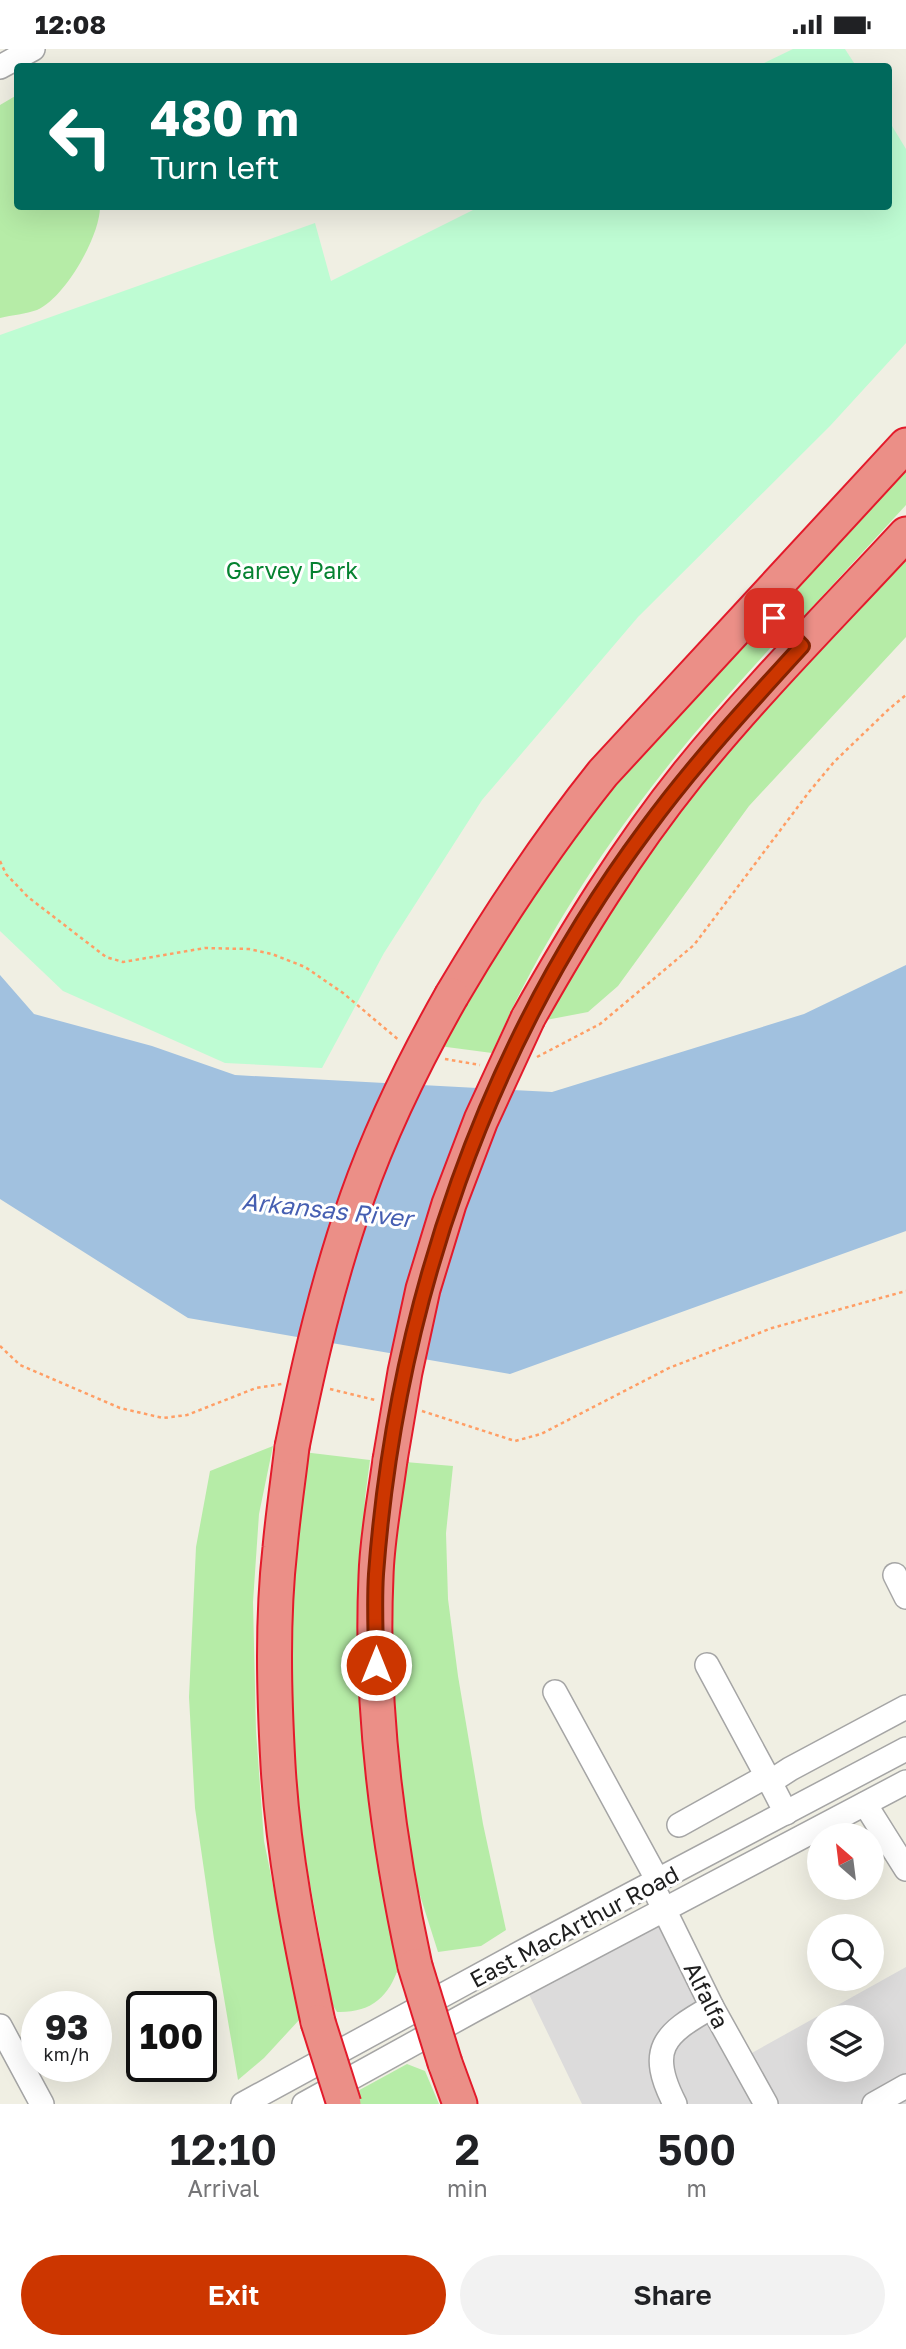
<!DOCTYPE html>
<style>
body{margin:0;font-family:"Golos Text",sans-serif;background:#f2f2f2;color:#202124;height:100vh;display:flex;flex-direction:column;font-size:26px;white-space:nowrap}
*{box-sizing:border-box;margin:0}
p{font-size:23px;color:#757577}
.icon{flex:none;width:38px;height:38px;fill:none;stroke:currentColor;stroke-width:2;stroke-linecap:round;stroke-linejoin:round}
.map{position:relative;height:2055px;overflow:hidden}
.panel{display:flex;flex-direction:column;background:#fff;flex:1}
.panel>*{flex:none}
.top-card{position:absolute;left:14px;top:14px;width:878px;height:147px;border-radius:7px;box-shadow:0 7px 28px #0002;background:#00695c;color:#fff;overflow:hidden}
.needle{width:46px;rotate:332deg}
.tools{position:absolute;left:807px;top:1774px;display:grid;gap:14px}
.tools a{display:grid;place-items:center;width:77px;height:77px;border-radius:50%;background:#fff;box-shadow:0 7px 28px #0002;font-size:35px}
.speed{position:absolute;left:21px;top:1942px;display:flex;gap:14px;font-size:35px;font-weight:700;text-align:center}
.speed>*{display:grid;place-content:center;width:91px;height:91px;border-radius:50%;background:#fff;box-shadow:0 7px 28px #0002;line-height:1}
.speed small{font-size:18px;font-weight:400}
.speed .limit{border:4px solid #111;border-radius:10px;background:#fff;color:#111}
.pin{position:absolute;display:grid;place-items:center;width:60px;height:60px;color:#fff;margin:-30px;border-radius:14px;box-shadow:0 4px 10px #0006}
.me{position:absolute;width:77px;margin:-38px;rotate:0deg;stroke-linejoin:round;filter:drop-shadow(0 0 5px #0008)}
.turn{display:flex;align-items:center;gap:24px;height:147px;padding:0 21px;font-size:32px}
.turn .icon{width:91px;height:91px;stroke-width:2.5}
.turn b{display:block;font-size:49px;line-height:60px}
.eta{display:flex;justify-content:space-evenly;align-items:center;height:119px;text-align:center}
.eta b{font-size:42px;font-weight:600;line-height:49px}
.primary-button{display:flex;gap:14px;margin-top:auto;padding:14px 21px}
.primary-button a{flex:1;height:80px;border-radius:42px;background:#cc3600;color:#fff;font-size:28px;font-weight:600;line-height:80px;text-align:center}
.primary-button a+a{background:#f2f2f2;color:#202124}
.status{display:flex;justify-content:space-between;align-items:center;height:49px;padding:0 35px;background:#fff;direction:ltr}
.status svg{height:19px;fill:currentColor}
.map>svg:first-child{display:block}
.residential{fill:#dcdbdb;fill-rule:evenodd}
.grass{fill:#b6eca7}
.park{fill:#befcd3}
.water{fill:#a1c1df}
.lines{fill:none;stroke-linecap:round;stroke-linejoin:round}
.minor-casing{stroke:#a5a5a5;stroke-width:26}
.highway-casing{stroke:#e31b2b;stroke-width:37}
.path{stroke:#ff9e65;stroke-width:2.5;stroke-dasharray:3.5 3.5;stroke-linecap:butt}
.minor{stroke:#fff;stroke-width:23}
.highway{stroke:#eb8f87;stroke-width:33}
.highway-bridge-casing{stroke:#e31b2b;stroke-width:37;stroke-linecap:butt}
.highway-bridge{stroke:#eb8f87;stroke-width:33}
.route-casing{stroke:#852300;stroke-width:18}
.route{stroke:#cc3600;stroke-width:12}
.labels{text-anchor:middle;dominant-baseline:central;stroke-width:6;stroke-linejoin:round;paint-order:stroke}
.park-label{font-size:23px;fill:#068231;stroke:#fff}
.street-label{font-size:23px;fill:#1e1e1e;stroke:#fff}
.water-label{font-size:24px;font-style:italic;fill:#465fb2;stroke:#fff}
</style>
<div class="status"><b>12:08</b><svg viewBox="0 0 49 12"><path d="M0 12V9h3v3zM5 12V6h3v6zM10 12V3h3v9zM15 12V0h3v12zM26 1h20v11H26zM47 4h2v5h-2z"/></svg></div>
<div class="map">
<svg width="906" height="2055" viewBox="0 0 906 2055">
<rect width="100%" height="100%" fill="#f0efe3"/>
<!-- residential -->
<path class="residential" d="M 665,1862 L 741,2010 L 906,1918 L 906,2055 L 582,2055 L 524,1935 ZM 819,1969 L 872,1969 L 872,2021 L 819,2021 Z"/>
<!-- grass -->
<g class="grass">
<path d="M 17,46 L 18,158 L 100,158 C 100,187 65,249 37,261 C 26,265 12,266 0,269 L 0,56 Z"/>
<polygon points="906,415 906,456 804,567 795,572 785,567 780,556"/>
<polygon points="906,508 906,588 749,757 618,937 588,963 546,971 576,909 654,791 743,683"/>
<path d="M 761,573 L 768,575 L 774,582 L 775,594 C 733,640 691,686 653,736 C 590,818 533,908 492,1004 L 439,997 L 545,818 L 595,749 Z"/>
<polygon points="273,1397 259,1465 253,1553 256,1682 264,1792 300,1970 264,2009 238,2031 214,1890 195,1759 189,1648 196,1498 210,1422"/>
<path d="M 303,1403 L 370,1411 L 365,1449 L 359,1610 L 372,1781 L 399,1917 C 389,1948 371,1964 337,1963 L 332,1955 L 307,1818 L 290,1702 L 288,1590 Z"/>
<polygon points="405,1413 453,1417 446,1484 448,1550 458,1627 483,1775 506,1881 481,1897 438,1903 418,1840 408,1793 391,1652 391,1502"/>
<polygon points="407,2015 425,2022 439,2055 357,2055 354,2044"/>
</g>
<!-- park -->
<g class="park">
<polygon points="793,0 845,0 856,17 758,17"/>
<polygon points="889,72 906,100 906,294 830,377 638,568 482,751 384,904 322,1019 225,1014 63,942 0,882 0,286 315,174 331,232 479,158 889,158"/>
</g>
<!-- water -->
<polygon class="water" points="906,916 906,1182 510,1325 188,1269 0,1150 0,926 34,965 152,997 235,1026 552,1043 804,965"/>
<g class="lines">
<!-- minor casing -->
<g class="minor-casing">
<g id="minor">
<polyline points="0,18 33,0"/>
<polyline points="759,554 802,597"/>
<polyline points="895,1526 906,1548"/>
<polyline points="707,1616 770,1733"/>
<polyline points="555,1643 658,1832"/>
<polyline points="865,1755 906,1820"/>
<polyline points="786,1764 770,1733 790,1720 906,1658"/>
<polyline points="679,1776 767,1727"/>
<polyline points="658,1848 712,1958 766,2055"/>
<polyline points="0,1977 42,2055"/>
<polyline points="243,2055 533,1897 906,1700"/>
<polyline points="304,2055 476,1960 906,1733"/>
<path d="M 675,2055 C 647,2001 663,1985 712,1958"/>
<polyline points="874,2055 906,2037"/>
</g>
</g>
<!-- highway casing -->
<g class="highway-casing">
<g id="highway">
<path d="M 452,946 C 498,868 547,794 603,724 L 906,396"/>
<path d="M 528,969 C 576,884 627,801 688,725 C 756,641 833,564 906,485"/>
<path d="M 292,1398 C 288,1432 283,1465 280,1499 C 272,1570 274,1644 278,1716 C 283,1803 300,1889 318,1973"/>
<path d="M 390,1411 C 385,1449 377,1489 376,1527 C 370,1659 387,1789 415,1917"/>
<polyline points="445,2014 460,2055"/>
</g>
</g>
<!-- path -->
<g class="path">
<polyline points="0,812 6,825 28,848 106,908 123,913 205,899 249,900 272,905 305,918 343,944 400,992"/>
<polyline points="537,1008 600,975 694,896 809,743 834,713 889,660 906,646"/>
<polyline points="445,1010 480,1016"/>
<polyline points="0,1297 20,1316 120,1359 163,1369 187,1366 256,1339 282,1335"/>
<polyline points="330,1340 375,1351"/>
<polyline points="422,1362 515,1392 541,1385 669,1319 772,1279 906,1242"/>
</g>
<!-- minor -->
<use href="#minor" class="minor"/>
<!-- highway -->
<use href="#highway" class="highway"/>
<!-- highway-bridge casing -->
<g class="highway-bridge-casing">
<g id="highway-bridge">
<path d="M 292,1398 C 309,1314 328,1231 357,1149 C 382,1078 415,1011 452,946"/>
<polyline points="390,1411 405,1323 423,1240 449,1155 481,1071 528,969"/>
<polyline points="415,1917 445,2014"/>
<polyline points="318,1973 344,2055"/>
</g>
</g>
<!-- highway-bridge -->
<use href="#highway-bridge" class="highway-bridge"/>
</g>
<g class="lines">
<!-- route casing -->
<g class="route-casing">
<path id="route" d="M 376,1616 C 376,1586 374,1555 376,1525 C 396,1257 486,995 647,779 C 694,715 748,656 802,597 L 774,569"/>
</g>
<!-- route -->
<use href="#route" class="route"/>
</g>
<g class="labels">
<!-- park labels -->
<g class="park-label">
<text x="292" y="521">Garvey Park</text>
</g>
<!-- street labels -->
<g class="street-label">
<text transform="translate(574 1877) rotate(-28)">East MacArthur Road</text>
<text transform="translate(707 1946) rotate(63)">Alfalfa</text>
</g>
<!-- water labels -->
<g class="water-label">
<text transform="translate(327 1160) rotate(6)">Arkansas River</text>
</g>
</g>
</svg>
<div class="tools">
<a><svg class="needle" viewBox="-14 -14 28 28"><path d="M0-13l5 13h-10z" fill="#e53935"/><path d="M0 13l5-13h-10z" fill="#757577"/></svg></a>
<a><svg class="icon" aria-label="search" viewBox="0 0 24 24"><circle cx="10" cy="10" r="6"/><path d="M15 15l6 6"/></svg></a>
<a><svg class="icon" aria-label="layers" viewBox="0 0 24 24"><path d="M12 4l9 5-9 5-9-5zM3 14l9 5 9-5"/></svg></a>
</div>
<div class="speed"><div>93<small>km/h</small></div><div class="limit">100</div></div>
<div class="pin" style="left:774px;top:569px;background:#d93025"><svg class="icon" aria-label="arrive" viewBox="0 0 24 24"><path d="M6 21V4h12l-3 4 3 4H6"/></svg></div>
<svg class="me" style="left:376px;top:1616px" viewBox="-20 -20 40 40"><circle r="17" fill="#cc3600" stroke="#fff" stroke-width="3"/><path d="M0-11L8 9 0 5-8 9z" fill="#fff"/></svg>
<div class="top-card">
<div class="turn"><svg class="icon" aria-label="left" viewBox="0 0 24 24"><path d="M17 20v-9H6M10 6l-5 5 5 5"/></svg><div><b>480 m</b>Turn left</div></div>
</div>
</div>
<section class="panel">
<div class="eta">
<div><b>12:10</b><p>Arrival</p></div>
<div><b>2</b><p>min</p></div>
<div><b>500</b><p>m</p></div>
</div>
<div class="primary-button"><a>Exit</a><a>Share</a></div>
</section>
